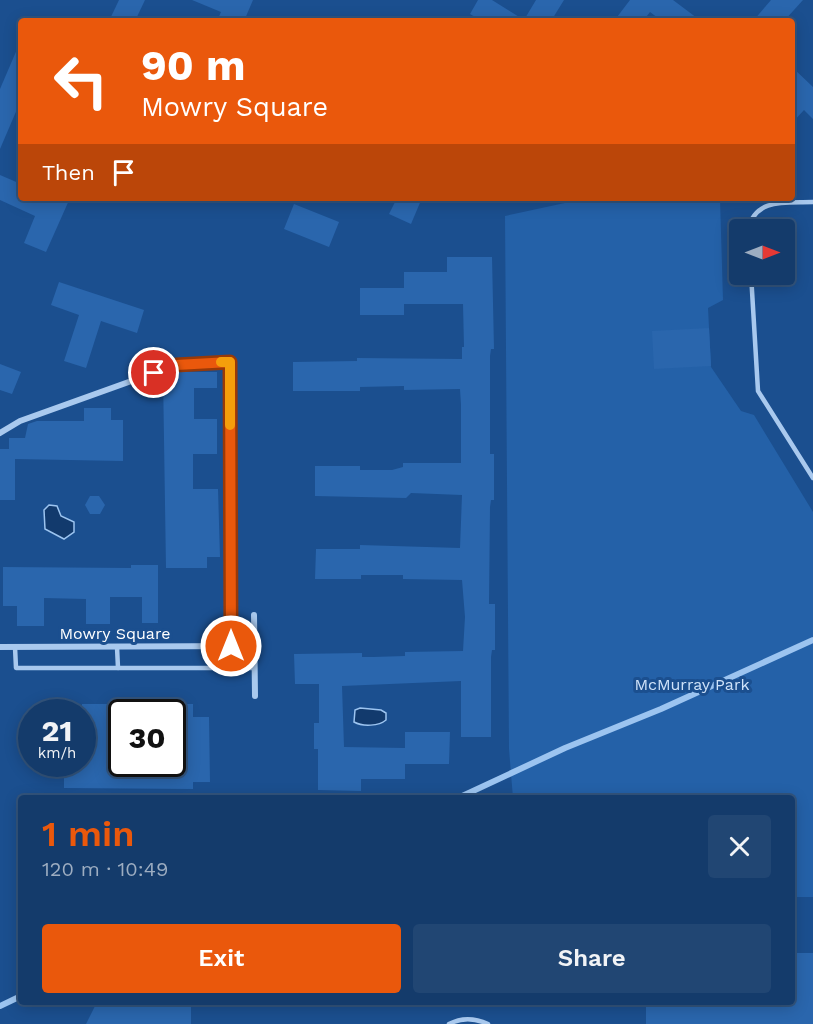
<!DOCTYPE html>
<meta charset="utf-8">
<style>
body{margin:0;font-family:"Work Sans",sans-serif;background:#214673;color:#f1f3f6;height:100vh;display:flex;flex-direction:column;font-size:22px;white-space:nowrap}
*{box-sizing:border-box;margin:0}
p{font-size:20px;color:#9dadc1}
.icon{flex:none;width:33px;height:33px;fill:none;stroke:currentColor;stroke-width:2;stroke-linecap:round;stroke-linejoin:round}
.map{position:relative;flex:1;overflow:hidden}
.sheet{position:absolute;left:18px;top:795px;width:777px;height:210px;display:flex;flex-direction:column;background:#143b6b;border-radius:6px;box-shadow:0 3px 15px #0003,0 0 0 2px #33557e}
.sheet>*{flex:none}
.banner{position:absolute;left:18px;top:18px;width:777px;height:183px;border-radius:6px;box-shadow:0 3px 15px #0003,0 0 0 2px #33557e;background:#ea580c;color:#fff;overflow:hidden}
.needle{width:39px;rotate:90deg}
.fabs{position:absolute;left:729px;top:219px;display:grid;gap:12px}
.fabs a{display:grid;place-items:center;width:66px;height:66px;border-radius:6px;background:#143b6b;box-shadow:0 3px 15px #0003,0 0 0 2px #33557e;font-size:30px}
.speed{position:absolute;left:18px;top:699px;display:flex;gap:12px;font-size:30px;font-weight:700;text-align:center}
.speed>*{display:grid;place-content:center;width:78px;height:78px;border-radius:50%;background:#143b6b;box-shadow:0 3px 15px #0003,0 0 0 2px #33557e;line-height:1}
.speed small{font-size:15px;font-weight:400}
.speed .limit{border:3px solid #111;border-radius:9px;background:#fff;color:#111}
.pin{position:absolute;display:grid;place-items:center;width:51px;height:51px;color:#fff;margin:-26px;border:3px solid #fff;border-radius:50%;box-shadow:0 2px 6px #0007}
.me{position:absolute;width:66px;margin:-33px;rotate:0deg;stroke-linejoin:round;filter:drop-shadow(0 0 4px #0008)}
.turn{display:flex;align-items:center;gap:21px;height:126px;padding:0 24px;font-size:27px}
.turn .icon{width:78px;height:78px;stroke-width:2.5}
.turn b{display:block;font-size:42px;line-height:51px}
.then{display:flex;align-items:center;height:57px;padding:0 24px;background:#0003;gap:12px;font-size:22px}
.round{display:grid;place-items:center;flex:none;width:63px;height:63px;border-radius:6px;background:#214673}
.summary{display:flex;align-items:center;justify-content:space-between;height:102px;padding:0 24px}
h1{font-size:36px;font-weight:600;line-height:45px;color:#ea580c}
.cta{display:flex;gap:12px;margin-top:auto;padding:12px 24px}
.cta a{flex:1;height:69px;border-radius:6px;background:#ea580c;color:#fff;font-size:24px;font-weight:600;line-height:69px;text-align:center}
.cta a+a{background:#214673;color:#f1f3f6}
.map>svg:first-child{display:block}
.green{fill:#2461a8}
.water{fill:#123a6d;stroke:#9cc4f0;stroke-width:1.5}
.lines{fill:none;stroke-linecap:round;stroke-linejoin:round}
.stream{stroke:#9cc4f0;stroke-width:6}
.building{fill:#2a66ad}
.lane{stroke:#a9c9ee;stroke-width:4.5}
.street{stroke:#a9c9ee;stroke-width:6}
.route-casing{stroke:#983908;stroke-width:15}
.route{stroke:#ea580c;stroke-width:10}
.slow{stroke:#f59e0b;stroke-width:10}
.labels{text-anchor:middle;dominant-baseline:central;stroke-width:6;stroke-linejoin:round;paint-order:stroke}
.street-label{font-size:16px;fill:#fff;stroke:#1b4f8f}
.park-label{font-size:16px;fill:#cfe3fa;stroke:#1b4f8f}
</style>
<div class="map">
<svg width="813" height="1024" viewBox="0 0 813 1024">
<rect width="100%" height="100%" fill="#1b4f8f"/>
<!-- green -->
<polygon class="green" points="588,198 720,198 723,300 708,308 711,367 741,411 754,415 813,512 813,897 792,897 792,798 513,798 509,749 505,216"/>
<!-- water -->
<g class="water">
<polygon points="49,505 57,506 61,516 74,522 74,532 64,539 45,529 44,510"/>
<path d="M 360,708 L 381,710 L 386,713 L 386,720 C 379,726 363,727 354,722 L 355,710 Z"/>
</g>
<g class="lines">
<!-- stream -->
<g class="stream">
<polyline points="458,798 565,748 661,709 813,640"/>
<polyline points="0,1006 21,996"/>
</g>
</g>
<!-- building -->
<g class="building">
<polygon points="119,0 145,0 135,21 109,21"/>
<polygon points="192,0 253,0 244,21 217,21 221,12"/>
<polygon points="478,0 492,0 524,20 536,0 564,0 551,21 482,21 470,14"/>
<polygon points="630,0 673,0 701,21 662,21 650,12 643,21 614,21"/>
<polygon points="771,0 803,0 784,21 753,21"/>
<polygon points="21,40 21,100 0,149 0,89"/>
<polygon points="792,67 813,87 813,119 804,110 792,123"/>
<polygon points="0,175 21,184 21,198 70,198 46,252 24,243 35,216 0,200"/>
<polygon points="397,198 422,198 411,224 389,214"/>
<polygon points="294,204 339,222 329,247 284,229"/>
<polygon points="447,257 492,257 494,349 491,349 490,356 490,454 494,454 494,500 491,500 490,507 489,604 495,604 495,650 492,650 491,657 491,737 461,737 461,681 342,686 344,747 405,748 405,732 450,732 449,764 405,764 405,779 361,779 361,791 318,790 318,749 314,749 314,723 319,723 319,684 295,684 294,654 362,653 362,657 373,657 405,656 405,652 463,651 465,617 462,580 403,579 403,575 361,575 361,579 315,579 316,549 360,549 360,545 460,548 462,495 411,493 406,498 315,496 315,466 360,466 360,470 392,470 403,467 403,463 461,463 461,405 460,389 404,390 404,386 360,387 360,391 293,391 293,362 357,361 357,358 462,359 462,347 464,347 463,304 404,304 404,315 360,315 360,288 404,288 404,272 447,272"/>
<polygon points="59,282 144,310 137,333 101,321 86,368 64,361 79,315 51,305"/>
<polygon points="709,328 711,366 654,369 652,331"/>
<polygon points="0,364 21,372 12,394 0,390"/>
<polygon points="171,372 217,372 217,388 194,388 194,419 217,419 217,454 193,454 193,489 218,489 220,557 207,557 207,568 166,568 163,375"/>
<polygon points="84,408 111,408 111,420 123,420 123,461 15,459 15,500 0,500 0,449 9,449 9,438 25,438 28,424 37,421 84,421"/>
<polygon points="90,496 99,496 105,505 100,514 90,514 85,505"/>
<polygon points="131,565 158,565 158,623 142,623 142,597 110,597 110,624 86,624 86,599 44,598 44,626 17,626 17,606 3,606 3,567 131,568"/>
<polygon points="82,704 122,704 122,764 172,764 172,704 193,704 193,717 209,717 210,782 193,782 193,789 64,788 64,764 82,764"/>
<polygon points="792,953 813,953 813,1024 646,1024 646,1002 792,1002"/>
<polygon points="97,1002 191,1002 191,1024 86,1024"/>
</g>
<g class="lines">
<!-- lane -->
<g class="lane">
<path d="M 748,230 C 755,197 787,203 813,202"/>
<polyline points="751,274 758,391 813,478"/>
<polyline points="15,647 16,668 255,668"/>
<polyline points="117,647 118,668"/>
<path d="M 449,1024 C 462,1017 475,1018 488,1024"/>
</g>
<!-- street -->
<g class="street">
<polyline points="0,433 20,421 176,365 230,362 231,646"/>
<polyline points="254,615 255,696"/>
<polyline points="0,647 254,646"/>
</g>
</g>
<g class="lines">
<!-- route casing -->
<g class="route-casing">
<polyline id="route" points="154,373 176,365 230,362 231,646"/>
</g>
<!-- route -->
<use href="#route" class="route"/>
<!-- slow -->
<polyline class="slow" points="221,362 230,362 230,425"/>
</g>
<g class="labels">
<!-- street labels -->
<g class="street-label">
<text x="115" y="633">Mowry Square</text>
</g>
<!-- park labels -->
<g class="park-label">
<text x="692" y="684">McMurray Park</text>
</g>
</g>
</svg>
<div class="fabs">
<a><svg class="needle" viewBox="-14 -14 28 28"><path d="M0-13l5 13h-10z" fill="#e53935"/><path d="M0 13l5-13h-10z" fill="#9dadc1"/></svg></a>
</div>
<div class="speed"><div>21<small>km/h</small></div><div class="limit">30</div></div>
<div class="pin" style="left:154px;top:373px;background:#d93025"><svg class="icon" aria-label="arrive" viewBox="0 0 24 24"><path d="M6 21V4h12l-3 4 3 4H6"/></svg></div>
<svg class="me" style="left:231px;top:646px" viewBox="-20 -20 40 40"><circle r="17" fill="#ea580c" stroke="#fff" stroke-width="3"/><path d="M0-11L8 9 0 5-8 9z" fill="#fff"/></svg>
<div class="banner">
<div class="turn"><svg class="icon" aria-label="left" viewBox="0 0 24 24"><path d="M17 20v-9H6M10 6l-5 5 5 5"/></svg><div><b>90 m</b>Mowry Square</div></div>
<div class="then">Then<svg class="icon" aria-label="arrive" viewBox="0 0 24 24"><path d="M6 21V4h12l-3 4 3 4H6"/></svg></div>
</div>
<section class="sheet">
<div class="summary"><div><h1>1 min</h1><p>120 m · 10:49</p></div><a class="round"><svg class="icon" aria-label="close" viewBox="0 0 24 24"><path d="M6 6l12 12M18 6L6 18"/></svg></a></div>
<div class="cta"><a>Exit</a><a>Share</a></div>
</section>
</div>
